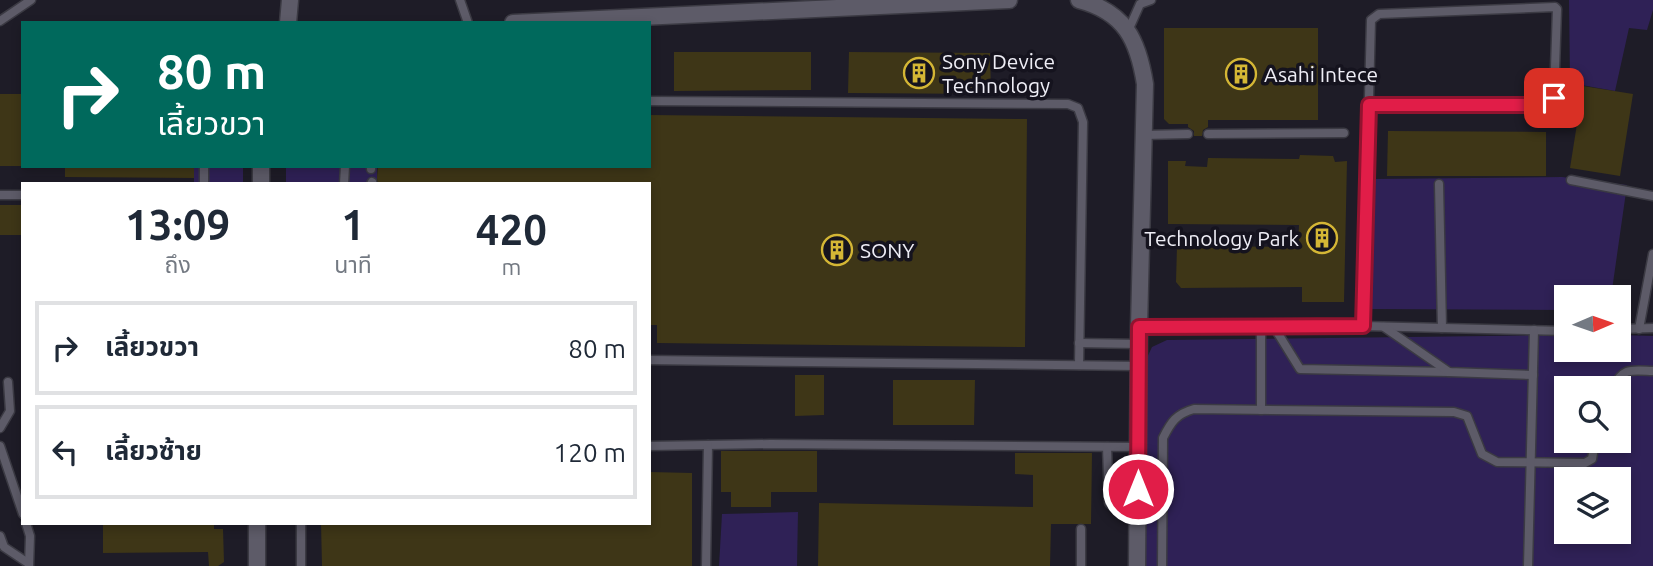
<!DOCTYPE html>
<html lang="th">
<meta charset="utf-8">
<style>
body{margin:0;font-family:Ubuntu,"Noto Sans Thai",sans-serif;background:#f2f2f3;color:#1f2937;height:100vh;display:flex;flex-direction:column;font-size:26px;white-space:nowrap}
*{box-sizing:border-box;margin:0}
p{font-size:23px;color:#747a83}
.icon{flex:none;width:38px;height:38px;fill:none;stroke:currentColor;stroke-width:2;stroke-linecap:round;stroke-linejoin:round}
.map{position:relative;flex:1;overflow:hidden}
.sheet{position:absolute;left:21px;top:182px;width:630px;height:343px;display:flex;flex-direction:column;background:#fff;border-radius:0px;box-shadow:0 4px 10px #0003}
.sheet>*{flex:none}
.hud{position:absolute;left:21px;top:21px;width:630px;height:147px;border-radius:0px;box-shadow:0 4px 10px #0003;background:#00695c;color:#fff;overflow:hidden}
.needle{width:46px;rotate:88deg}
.tools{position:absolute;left:1554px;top:285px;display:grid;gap:14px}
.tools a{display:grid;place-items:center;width:77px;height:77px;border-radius:0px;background:#fff;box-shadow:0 4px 10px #0003;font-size:35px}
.pin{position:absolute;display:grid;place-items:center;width:60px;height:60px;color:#fff;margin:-30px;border-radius:14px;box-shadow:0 4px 10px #0006}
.me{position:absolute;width:77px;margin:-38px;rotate:0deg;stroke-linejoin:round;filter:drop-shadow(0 0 5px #0008)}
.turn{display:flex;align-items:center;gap:24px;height:147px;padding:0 21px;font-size:32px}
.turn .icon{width:91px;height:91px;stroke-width:2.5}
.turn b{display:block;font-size:49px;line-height:60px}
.eta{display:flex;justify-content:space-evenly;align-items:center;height:119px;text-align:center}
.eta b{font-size:42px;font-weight:700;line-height:49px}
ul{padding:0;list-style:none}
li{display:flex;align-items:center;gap:21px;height:94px;margin:0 14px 10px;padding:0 7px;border:4px solid #e0e1e3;border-radius:0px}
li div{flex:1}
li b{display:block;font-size:26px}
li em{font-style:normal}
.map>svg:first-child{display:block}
.green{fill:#2f2156;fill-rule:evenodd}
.building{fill:#3e3617}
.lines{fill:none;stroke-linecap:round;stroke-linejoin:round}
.lane-casing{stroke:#3b3a43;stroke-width:11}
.street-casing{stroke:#3b3a43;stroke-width:19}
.lane{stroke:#5d5b68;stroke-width:8}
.street{stroke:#5d5b68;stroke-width:16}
.route-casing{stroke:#92132f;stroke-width:18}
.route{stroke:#e11d48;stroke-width:12}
.labels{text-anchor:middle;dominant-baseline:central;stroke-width:7;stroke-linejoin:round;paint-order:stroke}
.poi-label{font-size:21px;fill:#efeef6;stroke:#15131e;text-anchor:start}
</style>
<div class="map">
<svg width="1653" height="566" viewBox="0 0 1653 566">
<rect width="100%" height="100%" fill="#1e1c27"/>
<!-- green -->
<g class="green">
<polygon points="1569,0 1653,0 1653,10 1647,30 1629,28 1615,91 1570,83"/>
<rect x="194" y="166" width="49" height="18"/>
<rect x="286" y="166" width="91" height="18"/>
<polygon points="1562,177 1627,185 1611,297 1566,298 1566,310 1372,309 1372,179"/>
<path d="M 1566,335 L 1566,350 L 1619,350 L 1619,335 L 1653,336 L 1653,566 L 1143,566 L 1145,362 L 1152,347 L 1167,340 ZM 1566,388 L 1619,388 L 1619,441 L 1566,441 ZM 1566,480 L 1619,480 L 1619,532 L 1566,532 Z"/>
<polygon points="798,512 797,566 719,566 722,514"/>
</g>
<!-- building -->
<g class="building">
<polygon points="1164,28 1318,28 1318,120 1208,120 1208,127 1203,130 1202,136 1194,136 1194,131 1188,127 1188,124 1169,124 1164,119"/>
<polygon points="674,52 811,52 811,90 674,91"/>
<polygon points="849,52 990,53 991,94 848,93"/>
<polygon points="1583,86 1633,94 1620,176 1570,168"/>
<rect x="0" y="94" width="23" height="72"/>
<polygon points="649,115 1027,119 1025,347 657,343 657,325 649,325 649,184 378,184 377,178 378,166 649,166"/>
<polygon points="1388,131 1546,132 1546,176 1387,176"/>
<polygon points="1300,155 1333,156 1335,162 1347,161 1344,302 1302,302 1302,287 1181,288 1176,282 1177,246 1298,247 1299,225 1168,224 1168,161 1186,161 1185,166 1207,167 1208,158 1299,159"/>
<polygon points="65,166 194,166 194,178 65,177"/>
<rect x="0" y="205" width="23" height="30"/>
<polygon points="795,375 824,375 824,415 795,416"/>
<polygon points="893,380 975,380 974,425 893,425"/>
<polygon points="721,451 817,451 817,492 771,492 771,507 731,507 731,492 721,492"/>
<polygon points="1015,453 1092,453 1091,524 1051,524 1050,566 818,566 819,503 1033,507 1033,475 1015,474"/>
<polygon points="649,472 692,473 692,566 322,566 321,523 649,523"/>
<polygon points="103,523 214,523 214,529 223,529 224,562 218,566 209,566 208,552 103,553"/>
</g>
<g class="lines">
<!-- lane casing -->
<g class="lane-casing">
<g id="lane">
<polyline points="460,0 468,23"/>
<polyline points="0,21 31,0"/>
<polyline points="1128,31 1140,4 1151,0"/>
<polyline points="649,101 1068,104 1078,108 1083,122 1079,365"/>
<polyline points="1208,134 1344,133"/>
<polyline points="1143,135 1188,134"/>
<polyline points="371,166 371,169"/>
<polyline points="1571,180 1653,196"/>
<polyline points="204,184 204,166"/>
<polyline points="344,184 345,166"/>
<polyline points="371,184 372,182"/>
<polyline points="1439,184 1442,328"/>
<polyline points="0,195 23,195"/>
<polyline points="1363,326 1371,20 1379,14 1555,7 1557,9 1554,98 1551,103 1543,105 1369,105"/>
<polyline points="1139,327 1363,326 1566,331"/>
<polyline points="1261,327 1261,410"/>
<polyline points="1274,327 1300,369 1449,372"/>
<polyline points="1384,327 1449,372 1533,375"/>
<polyline points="1619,329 1653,328"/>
<polyline points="1639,329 1653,254"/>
<polyline points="1079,343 1139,344"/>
<polyline points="649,360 1138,366"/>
<path d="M 1613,388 C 1623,367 1631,370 1653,371"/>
<polyline points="0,428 10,411 8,382"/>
<polyline points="0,446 23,514"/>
<polyline points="649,446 770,444 1138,447"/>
<polyline points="1107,447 1109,503 1116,509 1137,510"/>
<polyline points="26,523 30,536 29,566"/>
<polyline points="0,536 4,547 28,563"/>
<polyline points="301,566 301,523"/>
<polyline points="706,566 708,445"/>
<polyline points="1081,566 1081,529"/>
<path d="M 1162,566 L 1163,438 C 1171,422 1176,414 1194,409 L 1454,412 L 1467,416 L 1482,454 L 1497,462 L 1585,463 L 1592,459 L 1595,441"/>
<polyline points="1528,566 1534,330"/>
</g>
</g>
<!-- street casing -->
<g class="street-casing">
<g id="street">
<path d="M 1079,0 C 1125,12 1138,40 1145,84 L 1139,327 L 1137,566"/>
<polyline points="288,23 290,0"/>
<polyline points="513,23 1009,0"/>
<polyline points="261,184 261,166"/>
<polyline points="257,566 257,523"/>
</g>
</g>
<!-- lane -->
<use href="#lane" class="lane"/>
<!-- street -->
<use href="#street" class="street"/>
</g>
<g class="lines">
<!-- route casing -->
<g class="route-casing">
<polyline id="route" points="1138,489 1139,327 1363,326 1369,105 1543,105 1551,103 1554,98"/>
</g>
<!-- route -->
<use href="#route" class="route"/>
</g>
<!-- icons -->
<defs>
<g id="building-ring" transform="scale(1.575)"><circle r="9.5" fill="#15131e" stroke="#d4b635" stroke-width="1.5"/><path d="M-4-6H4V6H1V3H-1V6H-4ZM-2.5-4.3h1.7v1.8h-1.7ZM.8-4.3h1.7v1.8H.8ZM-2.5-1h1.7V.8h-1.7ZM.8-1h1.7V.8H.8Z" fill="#d4b635"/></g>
</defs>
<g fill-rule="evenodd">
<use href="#building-ring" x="919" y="73"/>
<use href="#building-ring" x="1241" y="74"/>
<use href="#building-ring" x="1322" y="238"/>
<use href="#building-ring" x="837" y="250"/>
</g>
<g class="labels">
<!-- poi labels -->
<g class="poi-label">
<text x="942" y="61">Sony Device<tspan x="942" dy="24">Technology</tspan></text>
<text x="1264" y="74">Asahi Intece</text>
<text x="1299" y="238" text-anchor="end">Technology Park</text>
<text x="860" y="250">SONY</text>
</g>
</g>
</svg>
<div class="tools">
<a><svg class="needle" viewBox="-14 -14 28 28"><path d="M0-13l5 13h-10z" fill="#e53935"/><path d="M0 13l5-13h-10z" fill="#747a83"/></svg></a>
<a><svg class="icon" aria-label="search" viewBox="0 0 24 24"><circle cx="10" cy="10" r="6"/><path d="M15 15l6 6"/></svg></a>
<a><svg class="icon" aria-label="layers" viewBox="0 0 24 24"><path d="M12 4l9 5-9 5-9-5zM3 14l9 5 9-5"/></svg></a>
</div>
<div class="pin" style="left:1554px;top:98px;background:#d93025"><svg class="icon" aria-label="arrive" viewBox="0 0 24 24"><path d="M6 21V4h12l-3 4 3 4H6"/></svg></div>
<svg class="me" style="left:1138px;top:489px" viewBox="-20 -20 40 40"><circle r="17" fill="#e11d48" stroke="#fff" stroke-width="3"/><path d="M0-11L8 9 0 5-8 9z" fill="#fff"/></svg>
<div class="hud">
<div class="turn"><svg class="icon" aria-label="right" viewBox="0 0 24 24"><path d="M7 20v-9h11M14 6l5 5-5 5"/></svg><div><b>80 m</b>เลี้ยวขวา</div></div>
</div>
<section class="sheet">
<div class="eta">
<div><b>13:09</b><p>ถึง</p></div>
<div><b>1</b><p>นาที</p></div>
<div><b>420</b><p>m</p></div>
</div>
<ul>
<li><svg class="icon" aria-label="right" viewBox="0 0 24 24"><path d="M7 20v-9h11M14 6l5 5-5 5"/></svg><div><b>เลี้ยวขวา</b></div><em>80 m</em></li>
<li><svg class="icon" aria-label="left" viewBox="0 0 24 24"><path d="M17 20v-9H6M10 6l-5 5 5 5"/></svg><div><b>เลี้ยวซ้าย</b></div><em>120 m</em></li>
</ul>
</section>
</div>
